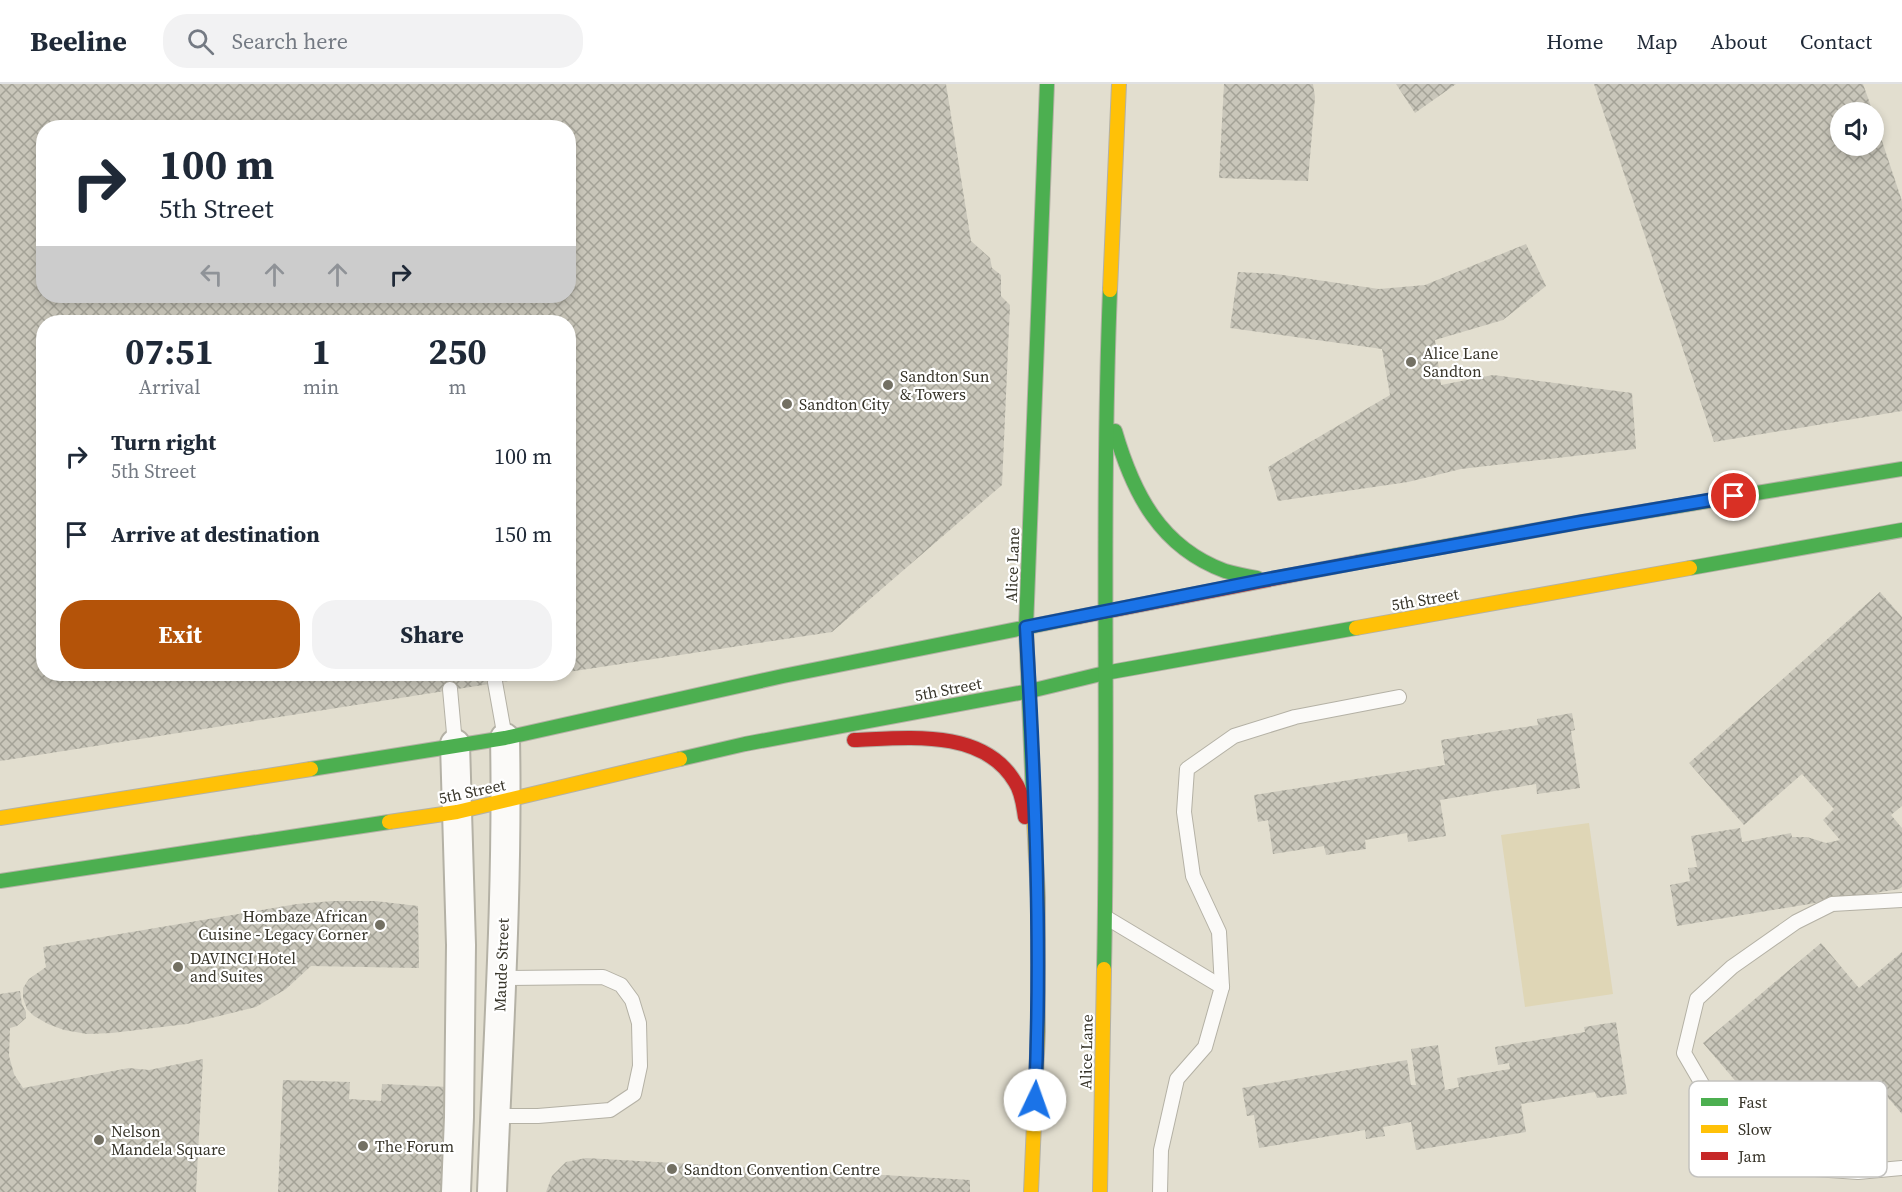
<!DOCTYPE html>
<style>
body{margin:0;font-family:"Source Serif 4",serif;background:#f2f2f3;color:#1f2937;height:100vh;display:flex;flex-direction:column;font-size:22px;white-space:nowrap}
*{box-sizing:border-box;margin:0}
p{font-size:20px;color:#747a83}
.icon{flex:none;width:33px;height:33px;fill:none;stroke:currentColor;stroke-width:2;stroke-linecap:round;stroke-linejoin:round}
.map{position:relative;flex:1;overflow:hidden}
.sheet{position:absolute;left:36px;top:231px;width:540px;height:366px;display:flex;flex-direction:column;background:#fff;border-radius:24px;box-shadow:0 3px 9px #0003}
.sheet>*{flex:none}
.guide{position:absolute;left:36px;top:36px;width:540px;height:183px;border-radius:24px;box-shadow:0 3px 9px #0003;background:#fff;color:#1f2937;overflow:hidden}
.controls{position:absolute;left:1830px;top:18px;display:grid;gap:12px}
.controls a{display:grid;place-items:center;width:54px;height:54px;border-radius:50%;background:#fff;box-shadow:0 3px 9px #0003;font-size:30px}
.pin{position:absolute;display:grid;place-items:center;width:51px;height:51px;color:#fff;margin:-26px;border:3px solid #fff;border-radius:50%;box-shadow:0 2px 6px #0007}
.me{position:absolute;width:66px;margin:-33px;rotate:3deg;stroke-linejoin:round;filter:drop-shadow(0 0 4px #0008)}
.turn{display:flex;align-items:center;gap:21px;height:126px;padding:0 24px;font-size:27px}
.turn .icon{width:78px;height:78px;stroke-width:2.5}
.turn b{display:block;font-size:42px;line-height:51px}
.lanes{display:flex;align-items:center;height:57px;padding:0 24px;background:#0003;justify-content:center;gap:30px;direction:ltr}
.lanes .off{opacity:.35}
.eta{display:flex;justify-content:space-evenly;align-items:center;height:102px;text-align:center}
.eta b{font-size:36px;font-weight:700;line-height:42px}
.button{display:flex;gap:12px;margin-top:auto;padding:12px 24px}
.button a{flex:1;height:69px;border-radius:24px;background:#b45309;color:#fff;font-size:24px;font-weight:700;line-height:69px;text-align:center}
.button a+a{background:#f2f2f3;color:#1f2937}
ul{padding:0;list-style:none}
li{display:flex;align-items:center;gap:18px;height:78px;padding:0 24px}
li div{flex:1}
li b{display:block;font-size:22px}
li em{font-style:normal}
header{display:flex;align-items:center;gap:36px;box-sizing:border-box;height:84px;padding:0 30px;background:#fff;border-bottom:2px solid #e0e1e3}
header strong{font-size:28px}
nav{display:flex;gap:33px;margin-inline-start:auto;font-size:21px}
.search{width:420px;height:54px;background:#f2f2f3;display:flex;align-items:center;gap:15px;box-sizing:border-box;padding:0 21px;border-radius:24px;color:#747a83;font-size:22px}
.map>svg:first-child{display:block}
.garden{fill:#dfd6b6}
.building{fill:url(#building-cross-hatch);fill-rule:evenodd}
.lines{fill:none;stroke-linecap:round;stroke-linejoin:round}
.lane-casing{stroke:#b4b1a5;stroke-width:16}
.street-casing{stroke:#b4b1a5;stroke-width:32}
.fast-casing{stroke:#b4b1a5;stroke-width:16}
.slow-casing{stroke:#b4b1a5;stroke-width:16}
.jam-casing{stroke:#b4b1a5;stroke-width:16}
.lane{stroke:#fbfaf8;stroke-width:14}
.street{stroke:#fbfaf8;stroke-width:28}
.fast{stroke:#4caf50;stroke-width:14}
.slow{stroke:#ffc107;stroke-width:14}
.jam{stroke:#c62828;stroke-width:14}
.route-casing{stroke:#114b97;stroke-width:15}
.route{stroke:#1a73e8;stroke-width:10}
.poi-dot{fill:#737063;stroke:#fff;stroke-width:2}
.labels{text-anchor:middle;dominant-baseline:central;stroke-width:4.5;stroke-linejoin:round;paint-order:stroke}
.poi-label{font-size:16px;fill:#373429;stroke:#fff;text-anchor:start}
.street-label{font-size:16px;fill:#373429;stroke:#fff}
.key{fill:#fff;stroke:#c3c2bf;stroke-width:1.5}
.key-label{font-size:16px;fill:#373429}
</style>
<header>
<strong>Beeline</strong>
<div class="search"><svg class="icon" aria-label="search" viewBox="0 0 24 24"><circle cx="10" cy="10" r="6"/><path d="M15 15l6 6"/></svg>Search here</div>
<nav><a>Home</a><a>Map</a><a>About</a><a>Contact</a></nav>
</header>
<div class="map">
<svg width="1902" height="1108" viewBox="0 0 1902 1108">
<defs>
<pattern id="building-cross-hatch" width="8" height="8" patternUnits="userSpaceOnUse" patternTransform="scale(1.5)"><rect width="8" height="8" fill="#c9c6ba"/><path d="M0 0l8 8M0 8l8-8" fill="none" stroke="#a4a297"/></pattern>
</defs>
<rect width="100%" height="100%" fill="#e2decf"/>
<!-- garden -->
<polygon class="garden" points="1589,739 1613,910 1525,923 1501,751"/>
<!-- building -->
<g class="building">
<path d="M 0,0 L 946,0 L 971,157 L 990,174 L 992,184 L 1001,191 L 1001,212 L 1010,221 L 1002,401 L 832,548 L 568,588 L 568,238 L 44,238 L 44,590 L 546,591 L 0,677 ZM 44,44 L 568,44 L 568,212 L 44,212 Z"/>
<polygon points="1224,0 1313,0 1315,13 1308,97 1219,94"/>
<polygon points="1396,0 1456,0 1415,29"/>
<polygon points="1594,0 1863,0 1873,28 1840,28 1840,62 1874,62 1874,33 1902,117 1902,327 1714,358"/>
<polygon points="1526,160 1546,202 1503,236 1435,256 1441,301 1493,291 1632,309 1636,365 1461,385 1408,398 1278,417 1268,383 1390,311 1382,265 1230,244 1238,188 1276,190 1379,205 1425,201"/>
<polygon points="1880,508 1902,533 1902,722 1891,731 1902,744 1902,803 1899,805 1677,842 1670,801 1690,797 1688,784 1697,783 1691,752 1740,744 1742,758 1791,749 1792,753 1807,753 1826,759 1840,756 1823,736 1834,725 1802,690 1744,741 1689,679"/>
<polygon points="1572,629 1575,646 1571,647 1580,704 1537,710 1536,700 1440,716 1446,752 1408,758 1407,749 1365,756 1366,765 1326,771 1324,762 1273,770 1268,736 1258,738 1254,711 1445,681 1441,656 1538,641 1537,635"/>
<polygon points="333,817 375,817 418,822 419,884 311,882 286,905 256,923 187,940 112,949 87,950 64,946 48,940 34,932 27,925 23,914 23,904 29,895 46,883 43,863 297,820"/>
<polygon points="1821,859 1859,904 1902,868 1902,1030 1877,1001 1797,1069 1703,959"/>
<polygon points="20,907 22,920 26,928 26,934 17,942 10,944 9,972 14,990 23,1004 129,984 149,986 203,975 196,1108 0,1108 0,910"/>
<polygon points="1616,938 1627,1010 1597,1014 1595,1008 1521,1020 1526,1048 1416,1066 1411,1038 1383,1043 1385,1052 1366,1055 1365,1046 1259,1064 1254,1031 1247,1032 1242,1004 1407,976 1411,1001 1416,1001 1411,965 1438,961 1445,1006 1459,1003 1457,994 1510,985 1509,979 1498,981 1495,963 1585,948 1584,943"/>
<polygon points="283,996 350,998 349,1015 381,1017 382,1000 449,1003 445,1108 278,1108"/>
<polygon points="586,1074 970,1096 970,1108 546,1108 552,1092 566,1078"/>
</g>
<g class="lines">
<!-- lane casing -->
<g class="lane-casing">
<g id="lane">
<polyline points="495,598 505,654"/>
<polyline points="450,605 455,660"/>
<polyline points="1902,816 1832,820 1796,838 1732,883 1697,915 1684,969 1716,1024 1759,1069 1800,1084 1858,1088 1902,1084"/>
<polyline points="1107,834 1222,903 1205,963 1177,995 1161,1066 1160,1108"/>
<polyline points="1222,903 1219,848 1193,792 1184,728 1187,685 1234,652 1295,633 1399,613"/>
<polyline points="495,1032 538,1032 610,1026 634,1010 640,982 639,939 632,916 621,901 603,893 501,894"/>
</g>
</g>
<!-- street casing -->
<g class="street-casing">
<g id="street">
<polyline points="455,660 461,861 459,1033 456,1108"/>
<path d="M 492,1108 C 498,957 508,805 505,654"/>
</g>
</g>
<!-- fast casing -->
<g class="fast-casing">
<g id="fast">
<path d="M 1115,347 C 1133,409 1160,463 1225,487 C 1236,490 1246,492 1257,494"/>
<polyline points="1359,478 1581,438 1902,385"/>
<polyline points="1690,484 1902,446"/>
<polyline points="680,675 745,660 1030,607 1105,589 1356,544"/>
<polyline points="311,685 505,654 783,592 1078,533"/>
<polyline points="1034,735 1026,543 1047,0"/>
<polyline points="0,797 389,738"/>
<path d="M 1104,885 C 1109,659 1101,432 1110,206"/>
</g>
</g>
<!-- slow casing -->
<g class="slow-casing">
<g id="slow">
<polyline points="1110,206 1119,0"/>
<polyline points="1356,544 1690,484"/>
<polyline points="0,734 311,685"/>
<polyline points="389,738 457,728 680,675"/>
<polyline points="1031,1108 1038,947 1038,814 1034,735"/>
<polyline points="1100,1108 1104,885"/>
</g>
</g>
<!-- jam casing -->
<g class="jam-casing">
<g id="jam">
<polyline points="1078,533 1359,478"/>
<path d="M 854,656 C 907,654 983,644 1015,698 C 1022,708 1023,721 1025,733"/>
</g>
</g>
<!-- lane -->
<use href="#lane" class="lane"/>
<!-- street -->
<use href="#street" class="street"/>
<!-- fast -->
<use href="#fast" class="fast"/>
<!-- slow -->
<use href="#slow" class="slow"/>
<!-- jam -->
<use href="#jam" class="jam"/>
</g>
<g class="lines">
<!-- route casing -->
<g class="route-casing">
<path id="route" d="M 1035,1016 C 1042,858 1035,700 1026,543 L 1263,496 L 1581,438 L 1734,412"/>
</g>
<!-- route -->
<use href="#route" class="route"/>
</g>
<!-- markers -->
<g class="poi-dot">
<circle cx="1411" cy="278" r="6"/>
<circle cx="888" cy="301" r="6"/>
<circle cx="787" cy="320" r="6"/>
<circle cx="380" cy="841" r="6"/>
<circle cx="178" cy="883" r="6"/>
<circle cx="99" cy="1056" r="6"/>
<circle cx="363" cy="1062" r="6"/>
<circle cx="672" cy="1085" r="6"/>
</g>
<g class="labels">
<!-- poi labels -->
<g class="poi-label">
<text x="1423" y="269">Alice Lane<tspan x="1423" dy="18">Sandton</tspan></text>
<text x="900" y="292">Sandton Sun<tspan x="900" dy="18">&amp; Towers</tspan></text>
<text x="799" y="320">Sandton City</text>
<text x="368" y="832" text-anchor="end">Hombaze African<tspan x="368" dy="18">Cuisine - Legacy Corner</tspan></text>
<text x="190" y="874">DAVINCI Hotel<tspan x="190" dy="18">and Suites</tspan></text>
<text x="111" y="1047">Nelson<tspan x="111" dy="18">Mandela Square</tspan></text>
<text x="375" y="1062">The Forum</text>
<text x="684" y="1085">Sandton Convention Centre</text>
</g>
<!-- street labels -->
<g class="street-label">
<text transform="translate(1012 481) rotate(-88)">Alice Lane</text>
<text transform="translate(1425 515) rotate(-10)">5th Street</text>
<text transform="translate(948 605) rotate(-11)">5th Street</text>
<text transform="translate(472 707) rotate(-12)">5th Street</text>
<text transform="translate(501 881) rotate(-88)">Maude Street</text>
<text transform="translate(1086 968) rotate(-89)">Alice Lane</text>
</g>
</g>
<!-- legend -->
<rect x="1689" y="997" width="198" height="96" rx="9" class="key"/>
<rect x="1701" y="1014" width="27" height="8" fill="#4caf50"/>
<rect x="1701" y="1041" width="27" height="8" fill="#ffc107"/>
<rect x="1701" y="1068" width="27" height="8" fill="#c62828"/>
<g class="key-label">
<text x="1738" y="1024">Fast</text>
<text x="1738" y="1051">Slow</text>
<text x="1738" y="1078">Jam</text>
</g>
</svg>
<div class="controls">
<a><svg class="icon" aria-label="sound" viewBox="0 0 24 24"><path d="M4 9h4l5-4v14l-5-4H4zM17 9q2 3 0 6"/></svg></a>
</div>
<div class="pin" style="left:1734px;top:412px;background:#d93025"><svg class="icon" aria-label="arrive" viewBox="0 0 24 24"><path d="M6 21V4h12l-3 4 3 4H6"/></svg></div>
<svg class="me" style="left:1035px;top:1016px" viewBox="-20 -20 40 40"><circle r="19" fill="#fff"/><path d="M0-13L10 11 0 6-10 11z" fill="#1a73e8"/></svg>
<div class="guide">
<div class="turn"><svg class="icon" aria-label="right" viewBox="0 0 24 24"><path d="M7 20v-9h11M14 6l5 5-5 5"/></svg><div><b>100 m</b>5th Street</div></div>
<div class="lanes"><svg class="icon off" aria-label="left" viewBox="0 0 24 24"><path d="M17 20v-9H6M10 6l-5 5 5 5"/></svg><svg class="icon off" aria-label="ahead" viewBox="0 0 24 24"><path d="M12 20V5M6 11l6-6 6 6"/></svg><svg class="icon off" aria-label="ahead" viewBox="0 0 24 24"><path d="M12 20V5M6 11l6-6 6 6"/></svg><svg class="icon" aria-label="right" viewBox="0 0 24 24"><path d="M7 20v-9h11M14 6l5 5-5 5"/></svg></div>
</div>
<section class="sheet">
<div class="eta">
<div><b>07:51</b><p>Arrival</p></div>
<div><b>1</b><p>min</p></div>
<div><b>250</b><p>m</p></div>
</div>
<ul>
<li><svg class="icon" aria-label="right" viewBox="0 0 24 24"><path d="M7 20v-9h11M14 6l5 5-5 5"/></svg><div><b>Turn right</b><p>5th Street</p></div><em>100 m</em></li>
<li><svg class="icon" aria-label="arrive" viewBox="0 0 24 24"><path d="M6 21V4h12l-3 4 3 4H6"/></svg><div><b>Arrive at destination</b></div><em>150 m</em></li>
</ul>
<div class="button"><a>Exit</a><a>Share</a></div>
</section>
</div>
